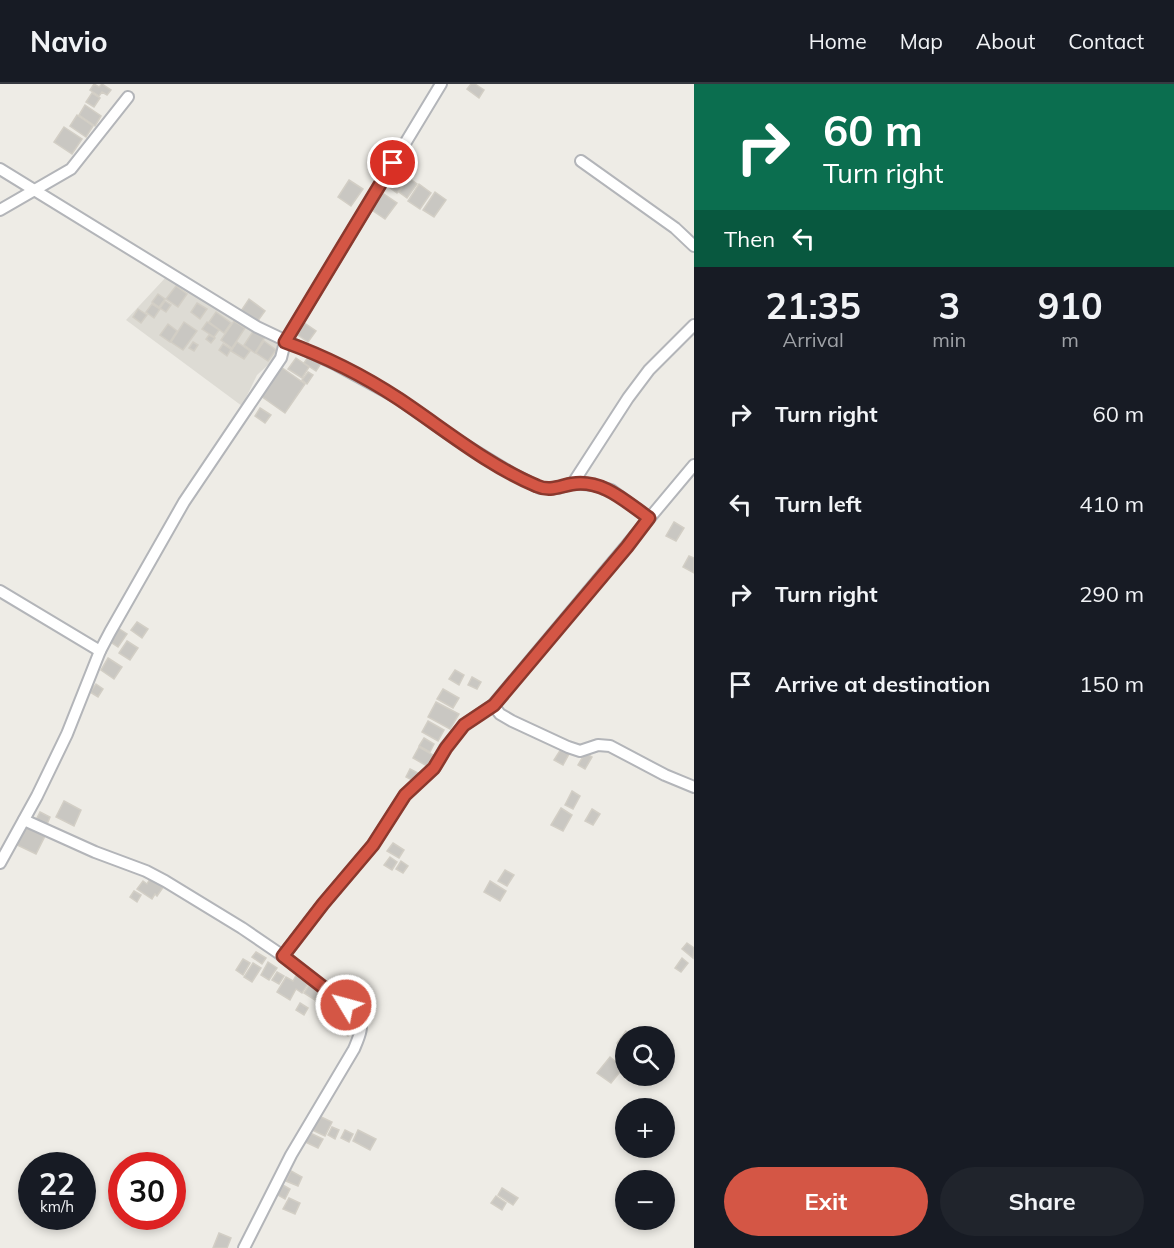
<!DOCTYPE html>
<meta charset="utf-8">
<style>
body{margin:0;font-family:Mulish,sans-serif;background:#20242c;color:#f1f3f6;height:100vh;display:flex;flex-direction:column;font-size:22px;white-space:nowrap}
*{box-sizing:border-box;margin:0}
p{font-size:20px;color:#9ea1a6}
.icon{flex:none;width:33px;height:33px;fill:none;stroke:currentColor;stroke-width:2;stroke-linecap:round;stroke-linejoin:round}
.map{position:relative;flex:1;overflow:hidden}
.details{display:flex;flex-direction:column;background:#171b24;width:480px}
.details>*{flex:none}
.banner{background:#0b6e4f;color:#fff;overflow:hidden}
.tools{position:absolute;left:615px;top:942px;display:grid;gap:12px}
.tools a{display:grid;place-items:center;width:60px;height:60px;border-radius:50%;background:#171b24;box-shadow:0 3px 9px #0003;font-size:30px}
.speed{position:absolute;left:18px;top:1068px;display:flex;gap:12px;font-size:30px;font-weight:700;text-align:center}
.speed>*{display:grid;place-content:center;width:78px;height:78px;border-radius:50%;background:#171b24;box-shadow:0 3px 9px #0003;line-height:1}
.speed small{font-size:15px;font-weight:400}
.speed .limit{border:9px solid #d22;background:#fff;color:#111}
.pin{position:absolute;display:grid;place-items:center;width:51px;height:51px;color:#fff;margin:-26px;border:3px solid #fff;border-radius:50%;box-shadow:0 2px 6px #0007}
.me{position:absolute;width:66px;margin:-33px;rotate:307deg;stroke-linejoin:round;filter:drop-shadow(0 0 4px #0008)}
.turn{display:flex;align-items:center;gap:21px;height:126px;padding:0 30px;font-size:27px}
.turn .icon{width:78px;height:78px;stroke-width:2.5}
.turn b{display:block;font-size:42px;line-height:51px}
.then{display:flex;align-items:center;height:57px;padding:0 30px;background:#0003;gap:12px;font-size:22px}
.eta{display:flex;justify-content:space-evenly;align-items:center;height:102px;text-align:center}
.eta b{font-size:36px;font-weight:700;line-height:42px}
.button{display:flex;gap:12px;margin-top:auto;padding:12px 30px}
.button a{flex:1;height:69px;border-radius:36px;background:#d45645;color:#fff;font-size:24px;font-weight:700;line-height:69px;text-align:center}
.button a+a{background:#20242c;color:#f1f3f6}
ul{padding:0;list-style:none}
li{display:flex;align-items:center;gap:18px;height:90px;padding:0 30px}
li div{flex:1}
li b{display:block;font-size:22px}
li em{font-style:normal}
header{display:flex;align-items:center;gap:36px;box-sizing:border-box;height:84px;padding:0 30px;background:#171b24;border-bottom:2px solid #363941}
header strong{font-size:28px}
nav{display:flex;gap:33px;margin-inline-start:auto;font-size:21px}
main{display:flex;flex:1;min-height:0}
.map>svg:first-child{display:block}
.education{fill:#dddbd4}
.building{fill:#c9c7c2;stroke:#d2cec5;stroke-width:1.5}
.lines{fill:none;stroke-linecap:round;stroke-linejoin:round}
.minor-casing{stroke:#b3b5b9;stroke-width:14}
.minor{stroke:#fff;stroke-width:10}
.route-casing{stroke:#8a382d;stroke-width:15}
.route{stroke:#d45645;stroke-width:10}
</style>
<header>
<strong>Navio</strong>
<nav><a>Home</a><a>Map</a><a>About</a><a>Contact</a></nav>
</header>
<main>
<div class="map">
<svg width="694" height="1164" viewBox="0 0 694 1164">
<rect width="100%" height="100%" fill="#eeece6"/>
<!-- education -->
<polygon class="education" points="167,192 281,262 269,280 257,291 242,322 126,236"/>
<!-- building -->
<g class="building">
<polygon points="94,0 99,3 102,0 111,6 107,11 102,8 99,12 90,6"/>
<polygon points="471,0 475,0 484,6 479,14 467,5"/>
<polygon points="92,9 100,14 94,23 86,18"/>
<polygon points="85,21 101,32 95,42 79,31"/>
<polygon points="77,31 93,42 86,53 70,42"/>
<polygon points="64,43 82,55 72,70 54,58"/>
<polygon points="395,80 410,90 397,109 382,98"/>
<polygon points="409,94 417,100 407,114 399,108"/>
<polygon points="349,96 363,105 351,122 338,113"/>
<polygon points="419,100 431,109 420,125 408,117"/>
<polygon points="381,108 397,119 385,135 369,124"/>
<polygon points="435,108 446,116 434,133 423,126"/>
<polygon points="176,202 187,210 178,223 166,215"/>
<polygon points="158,210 165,215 159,223 152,218"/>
<polygon points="249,215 265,227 257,238 241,227"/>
<polygon points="165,217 171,221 166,228 160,224"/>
<polygon points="197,219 207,225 200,235 191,228"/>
<polygon points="152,220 160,225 154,234 146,228"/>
<polygon points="138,225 147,231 141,239 133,233"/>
<polygon points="216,228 231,239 224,249 209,238"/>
<polygon points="234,237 245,244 232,264 221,256"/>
<polygon points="184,238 197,247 183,266 171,258"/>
<polygon points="207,238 219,246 214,253 202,245"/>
<polygon points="303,238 316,247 308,258 295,249"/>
<polygon points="168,240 177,247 170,258 160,251"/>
<polygon points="254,246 265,253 255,269 244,261"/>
<polygon points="209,251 215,254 211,259 206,255"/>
<polygon points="264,257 276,266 268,277 256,269"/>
<polygon points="193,258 198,261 194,267 189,264"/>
<polygon points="237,258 250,267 244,275 231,267"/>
<polygon points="223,260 231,265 227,272 219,266"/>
<polygon points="310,270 322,278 316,287 304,279"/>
<polygon points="296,274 309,283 302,294 288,285"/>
<polygon points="281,283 305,300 285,329 261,312"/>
<polygon points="308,288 313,291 307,300 302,296"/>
<polygon points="260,324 271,331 265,339 255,332"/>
<polygon points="674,438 684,444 676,457 666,452"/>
<polygon points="689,472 694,474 694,489 683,483"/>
<polygon points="137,538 148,545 142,554 131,546"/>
<polygon points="118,544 127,550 118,563 109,557"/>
<polygon points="127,557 138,564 130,576 119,569"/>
<polygon points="108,574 122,583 114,595 101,586"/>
<polygon points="455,586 464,591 459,601 449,595"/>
<polygon points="472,593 481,598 477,605 468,601"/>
<polygon points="96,600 103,605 98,613 90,608"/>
<polygon points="443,605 459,614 453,624 437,615"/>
<polygon points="436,618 459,630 450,645 428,633"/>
<polygon points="428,637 444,646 438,657 422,648"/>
<polygon points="424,654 434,660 430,668 419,662"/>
<polygon points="419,663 433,671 427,682 413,674"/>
<polygon points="561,665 569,670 563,681 554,676"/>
<polygon points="585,669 592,673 585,685 578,681"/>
<polygon points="410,685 418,689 414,697 406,693"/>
<polygon points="572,707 580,712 573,725 565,721"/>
<polygon points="64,717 81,726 74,742 56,733"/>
<polygon points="561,724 572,731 563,747 551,741"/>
<polygon points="592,725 600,730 593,741 585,737"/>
<polygon points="40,728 50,733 45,745 34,740"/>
<polygon points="24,742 45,752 36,770 15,760"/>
<polygon points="393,759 404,766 399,774 387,767"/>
<polygon points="390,773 397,778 392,786 384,781"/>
<polygon points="401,777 408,782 403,789 396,785"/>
<polygon points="505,786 514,791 507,802 498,797"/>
<polygon points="151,793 164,802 157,812 155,810 152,815 137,805 143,797 147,800"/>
<polygon points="490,797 506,807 500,817 484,808"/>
<polygon points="134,807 141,811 137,818 130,813"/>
<polygon points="687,859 694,864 693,874 682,865"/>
<polygon points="256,868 266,874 262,880 252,873"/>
<polygon points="682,874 688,879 681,888 675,884"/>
<polygon points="243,875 250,879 243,891 236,886"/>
<polygon points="268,878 277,884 269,896 261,891"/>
<polygon points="253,879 261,884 252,898 244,893"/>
<polygon points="277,888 284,892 279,900 272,896"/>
<polygon points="298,888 311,895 302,909 296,905 290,916 277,908 286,893 293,897"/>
<polygon points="311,898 322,904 315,916 304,909"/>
<polygon points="300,919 308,924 304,931 296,926"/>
<polygon points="341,930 356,939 348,952 333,943"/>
<polygon points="626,947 633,952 626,952 626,966 617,959"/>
<polygon points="610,973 623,984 611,999 597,989"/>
<polygon points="319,1032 332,1038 325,1052 312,1046"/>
<polygon points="332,1043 339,1046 335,1055 328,1051"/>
<polygon points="345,1046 353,1050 349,1058 341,1054"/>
<polygon points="358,1046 376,1055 370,1066 353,1057"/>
<polygon points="308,1048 323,1055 318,1064 303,1057"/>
<polygon points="291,1087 302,1093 298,1102 286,1097"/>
<polygon points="281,1100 290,1105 285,1115 276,1110"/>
<polygon points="502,1104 518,1114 513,1121 498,1111"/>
<polygon points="496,1112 506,1119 502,1126 491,1119"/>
<polygon points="289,1114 300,1119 295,1130 283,1125"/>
<polygon points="219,1149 231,1154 227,1164 213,1164"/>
</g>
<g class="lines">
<!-- minor casing -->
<g class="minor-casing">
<g id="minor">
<polyline points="581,77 675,144 694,162"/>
<polyline points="0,85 257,243 337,281 396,313 457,356 513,390 540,404 558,404 573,399 593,401 611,406 649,434"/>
<polyline points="0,126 71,85 128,13"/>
<polyline points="573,399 628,314 649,286 694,241"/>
<polyline points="0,507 100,567"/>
<polyline points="493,621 500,630 512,637 568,663 580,667 598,661 610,662 665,691 694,703"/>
<path d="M 24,736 L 95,768 L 146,787 L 165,797 L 242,844 L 283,872 L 359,931 C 364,943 359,953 354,965 L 291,1071 L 244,1164"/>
<polyline points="0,779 37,712 67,650 100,567 110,548 184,418 281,274 285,258 441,0"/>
<polyline points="283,872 323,820 373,761 405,711 434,684 445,664 464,641 493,621 694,381"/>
</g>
</g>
<!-- minor -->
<use href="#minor" class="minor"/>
</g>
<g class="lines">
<!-- route casing -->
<g class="route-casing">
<path id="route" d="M 346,921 L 283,872 L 323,820 L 373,761 L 405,711 L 434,684 L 446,664 L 464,641 L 494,621 L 627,463 L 649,434 C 626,418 603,395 572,400 C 560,402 550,408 537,402 C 487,381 444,345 399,315 C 364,292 324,272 285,258 L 393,79"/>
</g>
<!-- route -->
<use href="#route" class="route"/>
</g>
</svg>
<div class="tools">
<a><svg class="icon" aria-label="search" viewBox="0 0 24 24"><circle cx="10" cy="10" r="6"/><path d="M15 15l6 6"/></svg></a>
<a>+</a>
<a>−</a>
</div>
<div class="speed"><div>22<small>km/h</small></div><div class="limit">30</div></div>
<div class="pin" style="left:393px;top:79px;background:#d93025"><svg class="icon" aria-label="arrive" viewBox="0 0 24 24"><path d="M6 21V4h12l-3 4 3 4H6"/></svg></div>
<svg class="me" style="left:346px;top:921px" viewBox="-20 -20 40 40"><circle r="17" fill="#d45645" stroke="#fff" stroke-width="3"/><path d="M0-11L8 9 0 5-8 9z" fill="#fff"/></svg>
</div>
<section class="details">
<div class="banner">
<div class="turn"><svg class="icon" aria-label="right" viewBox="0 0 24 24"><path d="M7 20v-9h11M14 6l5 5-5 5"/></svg><div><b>60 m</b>Turn right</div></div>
<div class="then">Then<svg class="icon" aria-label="left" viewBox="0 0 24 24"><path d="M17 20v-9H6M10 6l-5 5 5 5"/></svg></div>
</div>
<div class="eta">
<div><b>21:35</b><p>Arrival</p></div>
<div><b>3</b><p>min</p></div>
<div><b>910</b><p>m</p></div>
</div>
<ul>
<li><svg class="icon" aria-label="right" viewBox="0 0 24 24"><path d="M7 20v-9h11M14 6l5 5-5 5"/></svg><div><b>Turn right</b></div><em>60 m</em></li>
<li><svg class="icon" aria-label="left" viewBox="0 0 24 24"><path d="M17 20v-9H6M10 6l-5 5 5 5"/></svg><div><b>Turn left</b></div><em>410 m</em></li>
<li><svg class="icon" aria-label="right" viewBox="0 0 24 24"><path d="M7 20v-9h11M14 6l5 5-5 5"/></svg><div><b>Turn right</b></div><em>290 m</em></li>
<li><svg class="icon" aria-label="arrive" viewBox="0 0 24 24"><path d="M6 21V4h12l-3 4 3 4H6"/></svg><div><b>Arrive at destination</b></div><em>150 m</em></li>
</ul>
<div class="button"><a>Exit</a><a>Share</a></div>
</section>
</main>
